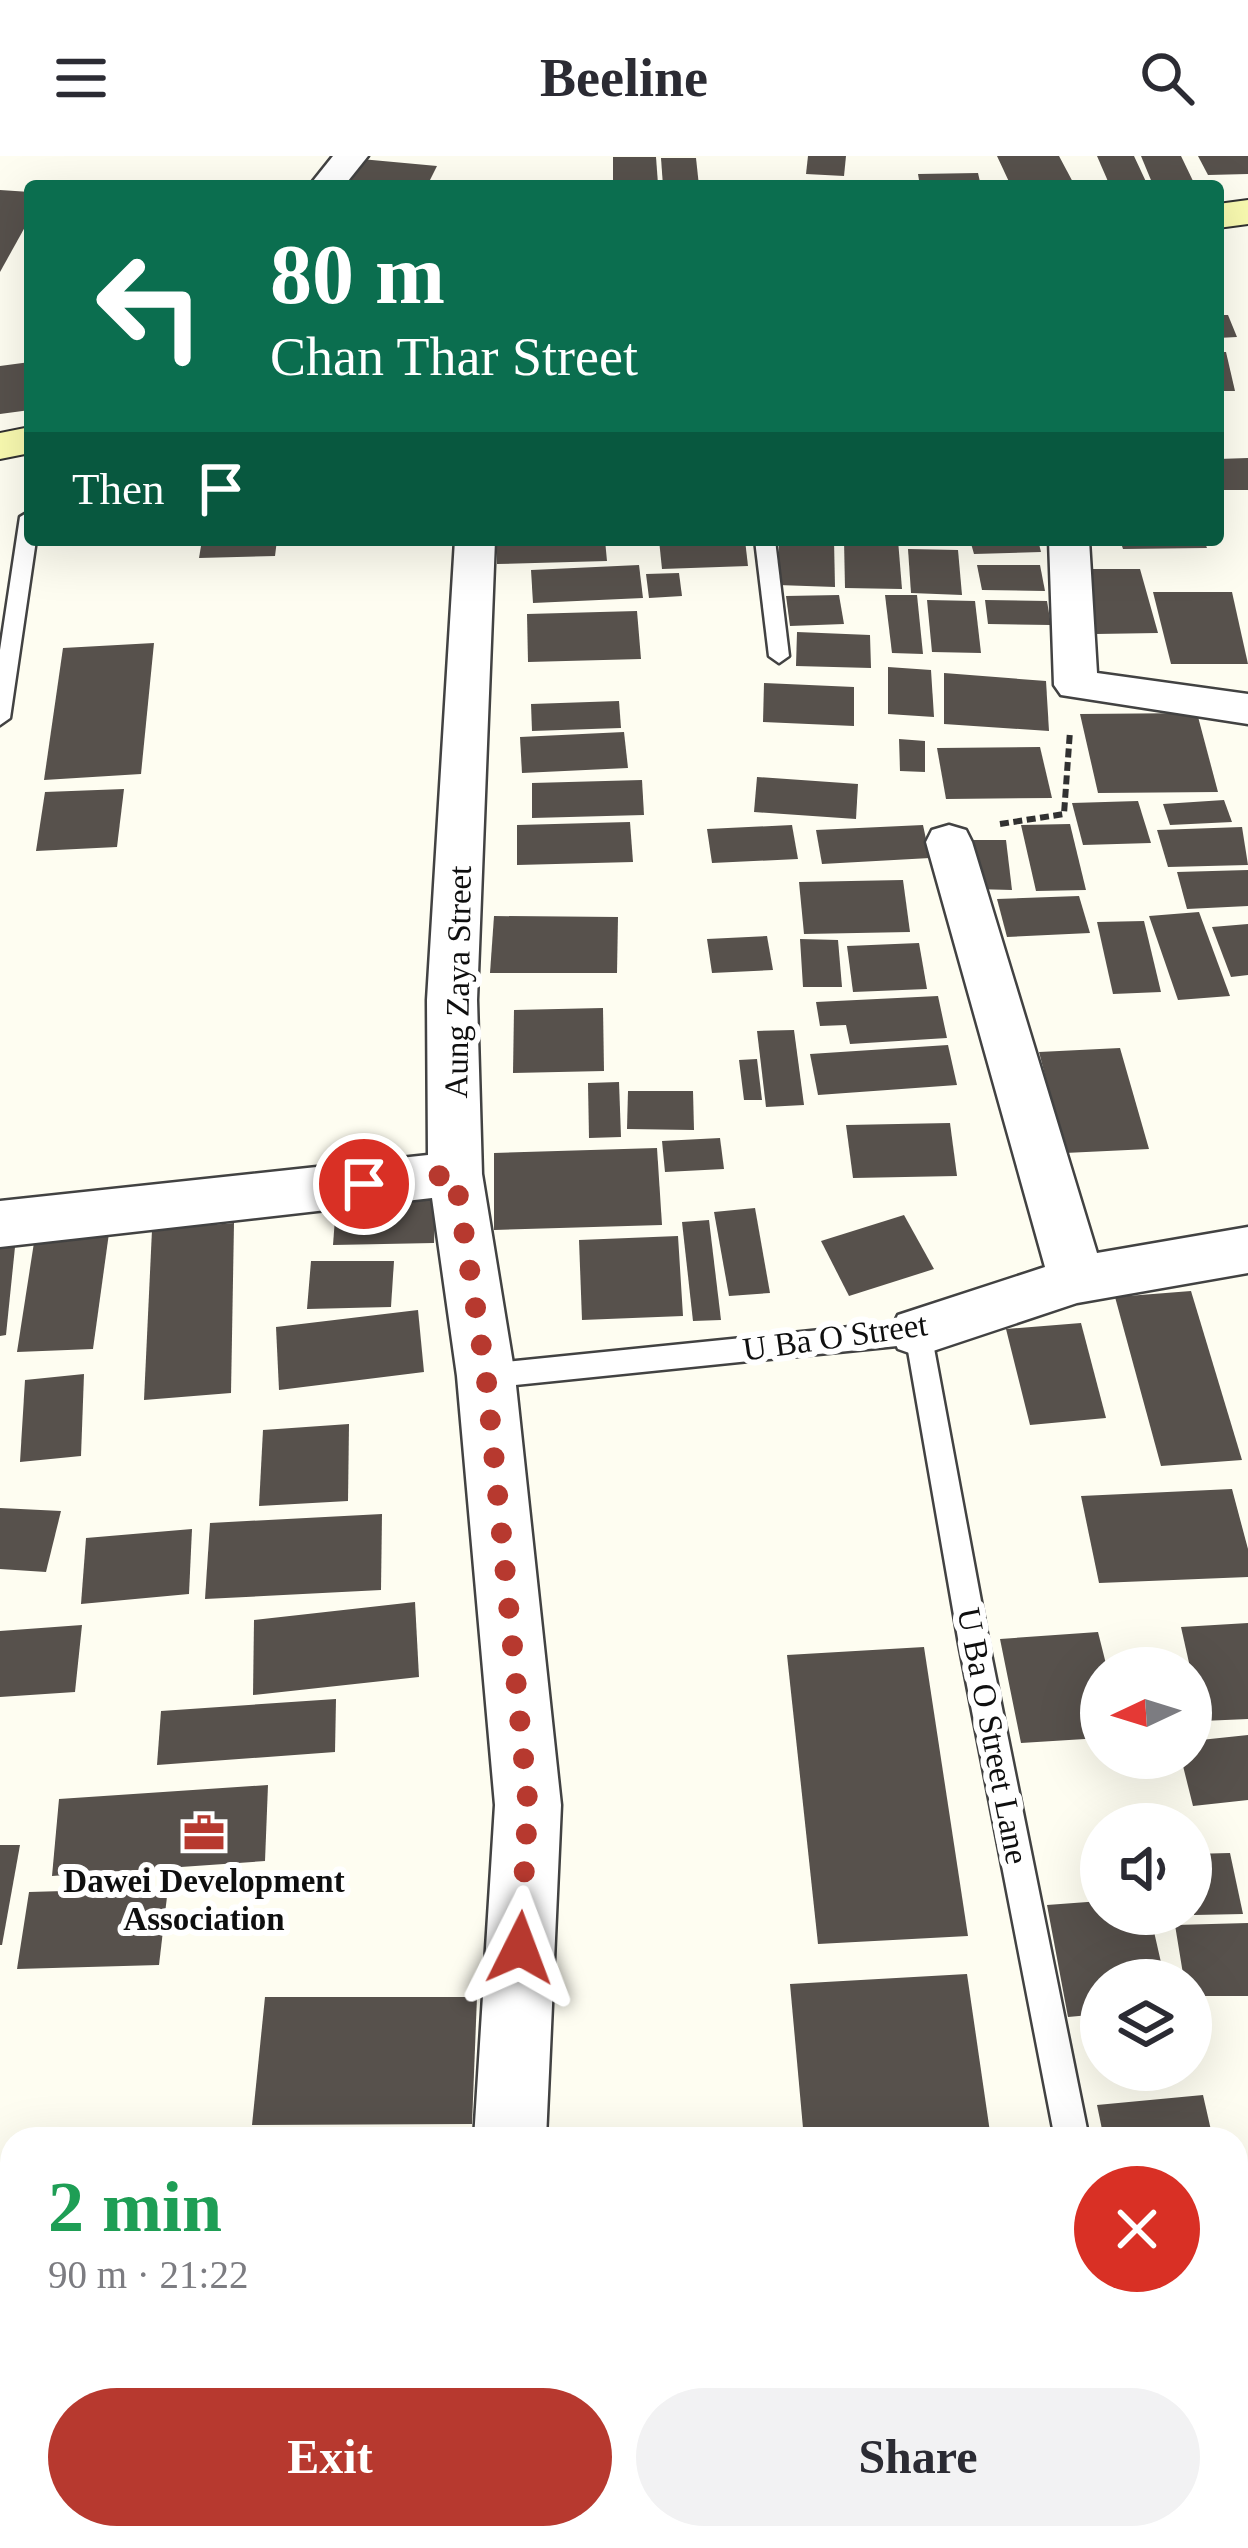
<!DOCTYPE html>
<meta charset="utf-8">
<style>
body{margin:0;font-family:Georgia,serif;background:#f2f2f3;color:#2b2b33;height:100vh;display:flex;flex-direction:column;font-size:45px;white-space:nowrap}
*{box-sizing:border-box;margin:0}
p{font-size:39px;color:#7c7c81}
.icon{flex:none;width:66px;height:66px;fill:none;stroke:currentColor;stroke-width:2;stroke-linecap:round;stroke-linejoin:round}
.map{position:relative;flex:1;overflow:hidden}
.details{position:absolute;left:0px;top:1971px;width:1248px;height:423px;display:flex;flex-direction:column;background:#fff;border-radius:36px 36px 0 0;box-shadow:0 12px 48px #0002}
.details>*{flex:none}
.hud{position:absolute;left:24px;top:24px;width:1200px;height:366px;border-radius:12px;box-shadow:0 12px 48px #0002;background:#0b6e4f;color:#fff;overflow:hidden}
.needle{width:78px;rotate:266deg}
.buttons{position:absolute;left:1080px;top:1491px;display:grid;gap:24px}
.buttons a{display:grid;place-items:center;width:132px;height:132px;border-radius:50%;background:#fff;box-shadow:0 12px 48px #0002;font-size:60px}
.pin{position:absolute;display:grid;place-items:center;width:102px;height:102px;color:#fff;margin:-51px;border:6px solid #fff;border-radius:50%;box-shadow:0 3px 12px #0007}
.me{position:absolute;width:132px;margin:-66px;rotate:3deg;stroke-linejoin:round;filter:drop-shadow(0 0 9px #0008)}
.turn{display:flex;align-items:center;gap:42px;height:252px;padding:0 48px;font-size:54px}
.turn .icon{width:156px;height:156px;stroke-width:2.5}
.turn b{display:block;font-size:84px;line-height:102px}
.then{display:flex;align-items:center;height:114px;padding:0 48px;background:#0003;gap:24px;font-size:45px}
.round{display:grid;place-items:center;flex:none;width:126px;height:126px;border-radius:63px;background:#f2f2f3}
.head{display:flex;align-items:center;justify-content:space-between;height:204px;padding:0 48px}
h1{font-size:72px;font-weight:600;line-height:90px;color:#1e9e55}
.cta{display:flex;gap:24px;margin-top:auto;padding:24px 48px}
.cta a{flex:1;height:138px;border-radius:72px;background:#b7392f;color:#fff;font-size:48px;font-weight:600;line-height:138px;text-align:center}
.cta a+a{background:#f2f2f3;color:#2b2b33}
header{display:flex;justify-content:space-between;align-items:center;height:156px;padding:0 48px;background:#fff;font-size:54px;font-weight:600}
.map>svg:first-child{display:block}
.building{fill:#57514c}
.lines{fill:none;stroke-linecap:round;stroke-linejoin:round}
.lane-casing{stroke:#424242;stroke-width:5}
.street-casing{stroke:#424242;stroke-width:5}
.secondary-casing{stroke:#313131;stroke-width:4}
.path{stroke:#313131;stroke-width:6;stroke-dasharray:9 4.5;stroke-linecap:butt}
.lane{fill:#fff;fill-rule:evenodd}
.street{fill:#fff;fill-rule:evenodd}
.secondary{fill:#f9fab0;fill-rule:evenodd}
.route{stroke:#b7392f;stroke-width:21;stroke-dasharray:0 37.8}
.labels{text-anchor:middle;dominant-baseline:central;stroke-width:12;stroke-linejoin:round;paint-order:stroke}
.street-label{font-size:33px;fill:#0f0f0f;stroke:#fff}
.poi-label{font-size:33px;font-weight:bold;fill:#0f0f0f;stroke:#fff}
</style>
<header><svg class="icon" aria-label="menu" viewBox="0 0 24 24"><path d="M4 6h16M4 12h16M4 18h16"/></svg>Beeline<svg class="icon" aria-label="search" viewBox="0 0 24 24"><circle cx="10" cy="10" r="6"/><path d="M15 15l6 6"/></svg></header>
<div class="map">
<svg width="1248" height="2392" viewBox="0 0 1248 2392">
<rect width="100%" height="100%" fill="#fefdf1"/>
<!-- building -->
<g class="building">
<polygon points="808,0 846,0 844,20 806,18"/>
<polygon points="997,0 1059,0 1075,30 1011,30"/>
<polygon points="1097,0 1134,0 1148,30 1110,30"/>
<polygon points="1141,0 1181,0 1194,27 1153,29"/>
<polygon points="1198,0 1248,0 1248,18 1208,19"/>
<polygon points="613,1 656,1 658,28 613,29"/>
<polygon points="661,2 696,2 699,30 663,30"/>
<polygon points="361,3 437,10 427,30 349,26"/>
<polygon points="978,17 981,30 920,30 918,18"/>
<polygon points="0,34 30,36 30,62 0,116"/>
<polygon points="1218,159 1228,159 1237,181 1218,182"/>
<polygon points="1218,196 1226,196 1235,235 1218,235"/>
<polygon points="30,206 30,254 0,258 0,210"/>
<polygon points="1248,302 1248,334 1218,334 1218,303"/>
<polygon points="202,384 277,384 275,400 199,402"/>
<polygon points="497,384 605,384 607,405 497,408"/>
<polygon points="659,384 745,384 748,410 662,413"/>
<polygon points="779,384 834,384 835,431 778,429"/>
<polygon points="844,384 898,384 902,433 845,432"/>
<polygon points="970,384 1038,384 1041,396 974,398"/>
<polygon points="1120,384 1204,384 1207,392 1123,393"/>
<polygon points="908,393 958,394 962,439 911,437"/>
<polygon points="639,409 643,442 533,447 531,414"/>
<polygon points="977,409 1040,409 1045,435 982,434"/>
<polygon points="1080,413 1140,413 1158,477 1096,478"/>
<polygon points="679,417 682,440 649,442 646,418"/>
<polygon points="1153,436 1232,436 1248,508 1171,508"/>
<polygon points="839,439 844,468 790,470 786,440"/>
<polygon points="885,439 917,439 923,498 892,497"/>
<polygon points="927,444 975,445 981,497 932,496"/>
<polygon points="985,444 1047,445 1051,469 988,468"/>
<polygon points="637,455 641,503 528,506 527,458"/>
<polygon points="797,476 870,479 871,512 796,510"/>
<polygon points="154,487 141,618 44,624 63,492"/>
<polygon points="888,511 931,514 934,561 888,558"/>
<polygon points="944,517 1046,525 1049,575 944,568"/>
<polygon points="764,527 854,531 854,570 763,566"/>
<polygon points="619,545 621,572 532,575 531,548"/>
<polygon points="1197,557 1218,636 1098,637 1080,558"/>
<polygon points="624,576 628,612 522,617 520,581"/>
<polygon points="899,583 925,585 925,616 900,615"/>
<polygon points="1040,591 1052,642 946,643 937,592"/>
<polygon points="757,621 858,628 856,663 754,656"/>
<polygon points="642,624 644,659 532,662 532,627"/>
<polygon points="124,633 117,691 36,695 45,636"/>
<polygon points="1224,644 1232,666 1170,669 1163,648"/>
<polygon points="1138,645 1151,687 1083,689 1072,647"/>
<polygon points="630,666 633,706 517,709 517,669"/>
<polygon points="1070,668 1086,734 1036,735 1021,669"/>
<polygon points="792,669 798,703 712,707 707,673"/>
<polygon points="923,669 930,702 822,708 816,674"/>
<polygon points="1242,671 1248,709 1168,711 1157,674"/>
<polygon points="968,684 1006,684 1012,734 973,733"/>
<polygon points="1248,714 1248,750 1187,753 1177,716"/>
<polygon points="903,724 910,776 804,778 799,726"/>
<polygon points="1079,740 1090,777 1007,781 997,743"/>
<polygon points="1199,756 1230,840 1178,844 1149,760"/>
<polygon points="494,760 618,761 617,817 490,817"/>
<polygon points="1144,765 1161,836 1113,838 1097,766"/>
<polygon points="1248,768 1248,819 1231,821 1212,771"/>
<polygon points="767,780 773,814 712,817 707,783"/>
<polygon points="800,783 838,784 842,831 803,831"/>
<polygon points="919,787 927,833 853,836 847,790"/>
<polygon points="938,840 947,882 850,888 846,869 820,870 816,846"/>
<polygon points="603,852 604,915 513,917 514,854"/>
<polygon points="794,874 804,949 766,951 757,875"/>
<polygon points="948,889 957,929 818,939 810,898"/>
<polygon points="1120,892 1149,993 1065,997 1039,896"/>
<polygon points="757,903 762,944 744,944 739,904"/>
<polygon points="619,926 621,981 589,982 588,927"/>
<polygon points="628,935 693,935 694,974 627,973"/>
<polygon points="950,967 957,1020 853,1022 846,969"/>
<polygon points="720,982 724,1013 665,1016 662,985"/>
<polygon points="657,992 662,1069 494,1074 494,997"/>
<polygon points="436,1034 434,1087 333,1089 337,1036"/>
<polygon points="755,1052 770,1137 729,1140 714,1056"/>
<polygon points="904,1059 934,1113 849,1140 821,1085"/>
<polygon points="709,1064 721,1164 693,1165 682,1066"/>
<polygon points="234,1067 231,1237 144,1244 152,1074"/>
<polygon points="109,1077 93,1193 17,1196 35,1080"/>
<polygon points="678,1080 683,1160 582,1164 579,1084"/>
<polygon points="15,1091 6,1179 0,1180 0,1092"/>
<polygon points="311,1105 394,1105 391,1151 307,1153"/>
<polygon points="1191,1135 1242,1304 1161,1310 1115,1141"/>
<polygon points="418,1154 424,1216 279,1234 276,1171"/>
<polygon points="1081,1167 1106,1262 1030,1269 1006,1173"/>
<polygon points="84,1218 81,1300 20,1306 25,1224"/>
<polygon points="349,1268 348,1345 259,1350 263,1274"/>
<polygon points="1232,1333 1248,1393 1248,1421 1099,1427 1081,1340"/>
<polygon points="0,1352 61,1355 46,1416 0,1413"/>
<polygon points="382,1358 381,1434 205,1443 210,1367"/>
<polygon points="192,1373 189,1438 81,1448 86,1382"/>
<polygon points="415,1446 419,1521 253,1539 254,1464"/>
<polygon points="1248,1467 1248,1563 1202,1565 1181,1471"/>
<polygon points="82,1469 75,1536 0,1541 0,1475"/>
<polygon points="1098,1476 1107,1512 1101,1512 1101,1582 1021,1587 1000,1483"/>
<polygon points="924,1491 968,1780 818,1788 787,1499"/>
<polygon points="336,1543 335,1596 157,1609 161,1555"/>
<polygon points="1248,1579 1248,1644 1193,1650 1181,1602 1191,1602 1191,1585"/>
<polygon points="268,1629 265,1705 52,1720 59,1643"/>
<polygon points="0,1689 20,1689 2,1789 0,1789"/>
<polygon points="1230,1697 1243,1758 1194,1759 1191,1698"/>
<polygon points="168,1732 159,1809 17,1813 29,1736"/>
<polygon points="1101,1745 1101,1758 1150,1758 1165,1824 1101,1824 1101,1858 1068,1861 1047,1749"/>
<polygon points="1248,1767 1248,1840 1191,1840 1191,1824 1184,1824 1175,1769"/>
<polygon points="967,1818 991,1983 804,1983 790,1828"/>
<polygon points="265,1841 477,1841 472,1968 252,1969"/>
<polygon points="1203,1939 1213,1983 1104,1983 1097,1949"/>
<polygon points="12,2013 12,2197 0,2197 0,2014"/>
<polygon points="1248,2108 1248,2177 1236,2178 1236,2109"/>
<polygon points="1248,2190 1248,2259 1236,2261 1236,2191"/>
<polygon points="12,2266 12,2382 153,2382 152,2392 0,2392 0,2267"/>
<polygon points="1248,2274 1248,2351 1236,2352 1236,2275"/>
<polygon points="842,2382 1050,2382 1052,2392 843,2392"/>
</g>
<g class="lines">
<!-- lane casing -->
<g class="lane-casing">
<g id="lane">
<polygon points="30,355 30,384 36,384 10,562 0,569 0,494 20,361"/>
<polygon points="755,384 775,384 789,500 779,507 769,500"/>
<polygon points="918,1164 927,1168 931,1176 989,1488 1089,1983 1055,1983 959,1488 907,1189 486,1232 476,1228 472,1220 476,1212 486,1208"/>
<polygon points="1133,2382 1171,2382 1173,2392 1135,2392"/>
</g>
</g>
<!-- street casing -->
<g class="street-casing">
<g id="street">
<polygon points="333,0 368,0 344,30 309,30"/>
<polygon points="455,384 495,384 477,844 482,1018 515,1220 561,1649 546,1983 474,1983 495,1649 457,1220 432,1042 0,1091 0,1045 428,999 427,844"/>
<polygon points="1049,384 1089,384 1097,517 1248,538 1248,568 1061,539 1054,529"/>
<polygon points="949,669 966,674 972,686 1097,1097 1248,1071 1248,1117 1077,1147 918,1200 898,1193 890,1176 898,1159 1045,1111 926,686 932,674"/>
<rect x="448" y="2382" width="80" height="10"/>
</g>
</g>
<!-- secondary casing -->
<g class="secondary-casing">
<g id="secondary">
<polygon points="1248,44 1248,68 1218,72 1218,48"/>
<polygon points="30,271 30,297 0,303 0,277"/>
</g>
</g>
<!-- path -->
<polyline class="path" points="1000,668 1064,658 1070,575"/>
<!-- lane -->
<use href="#lane" class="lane"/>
<!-- street -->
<use href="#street" class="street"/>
<!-- secondary -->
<use href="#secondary" class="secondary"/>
</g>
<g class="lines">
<!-- route -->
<polyline class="route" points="364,1028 455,1018 486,1220 528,1648 520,1792"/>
</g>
<!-- icons -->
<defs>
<g id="office-bare" transform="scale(3.24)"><path d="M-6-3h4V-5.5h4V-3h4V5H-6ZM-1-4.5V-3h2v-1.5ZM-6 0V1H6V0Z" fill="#b7392f" stroke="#fff" stroke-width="2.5" paint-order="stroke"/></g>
</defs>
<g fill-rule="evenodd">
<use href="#office-bare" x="204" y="1677"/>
</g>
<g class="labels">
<!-- street labels -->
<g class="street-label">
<text transform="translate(458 826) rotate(-89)">Aung Zaya Street</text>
<text transform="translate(835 1181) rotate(-8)">U Ba O Street</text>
<text transform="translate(993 1580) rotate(79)">U Ba O Street Lane</text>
</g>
<!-- poi labels -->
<g class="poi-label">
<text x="204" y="1725">Dawei Development<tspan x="204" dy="38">Association</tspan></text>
</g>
</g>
</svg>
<div class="buttons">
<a><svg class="needle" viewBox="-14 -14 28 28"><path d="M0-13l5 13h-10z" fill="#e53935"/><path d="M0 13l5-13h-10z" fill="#7c7c81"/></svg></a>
<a><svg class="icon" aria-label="sound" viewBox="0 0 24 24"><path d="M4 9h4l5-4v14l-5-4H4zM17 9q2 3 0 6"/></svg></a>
<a><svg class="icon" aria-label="layers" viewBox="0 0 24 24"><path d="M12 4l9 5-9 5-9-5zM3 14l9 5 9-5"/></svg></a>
</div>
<div class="pin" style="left:364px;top:1028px;background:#d93025"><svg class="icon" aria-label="arrive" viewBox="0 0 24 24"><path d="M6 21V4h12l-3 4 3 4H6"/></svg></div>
<svg class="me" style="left:520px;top:1792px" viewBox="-20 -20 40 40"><path d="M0-17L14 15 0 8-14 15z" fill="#b7392f" stroke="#fff" stroke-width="4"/></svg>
<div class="hud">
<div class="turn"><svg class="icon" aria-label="left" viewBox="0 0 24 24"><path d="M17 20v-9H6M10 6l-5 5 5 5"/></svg><div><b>80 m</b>Chan Thar Street</div></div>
<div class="then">Then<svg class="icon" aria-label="arrive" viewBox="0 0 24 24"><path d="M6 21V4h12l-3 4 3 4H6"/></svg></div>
</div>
<section class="details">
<div class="head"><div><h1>2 min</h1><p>90 m · 21:22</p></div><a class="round" style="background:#d93025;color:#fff"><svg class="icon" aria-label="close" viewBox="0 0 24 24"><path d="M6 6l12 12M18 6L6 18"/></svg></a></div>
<div class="cta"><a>Exit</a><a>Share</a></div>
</section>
</div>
